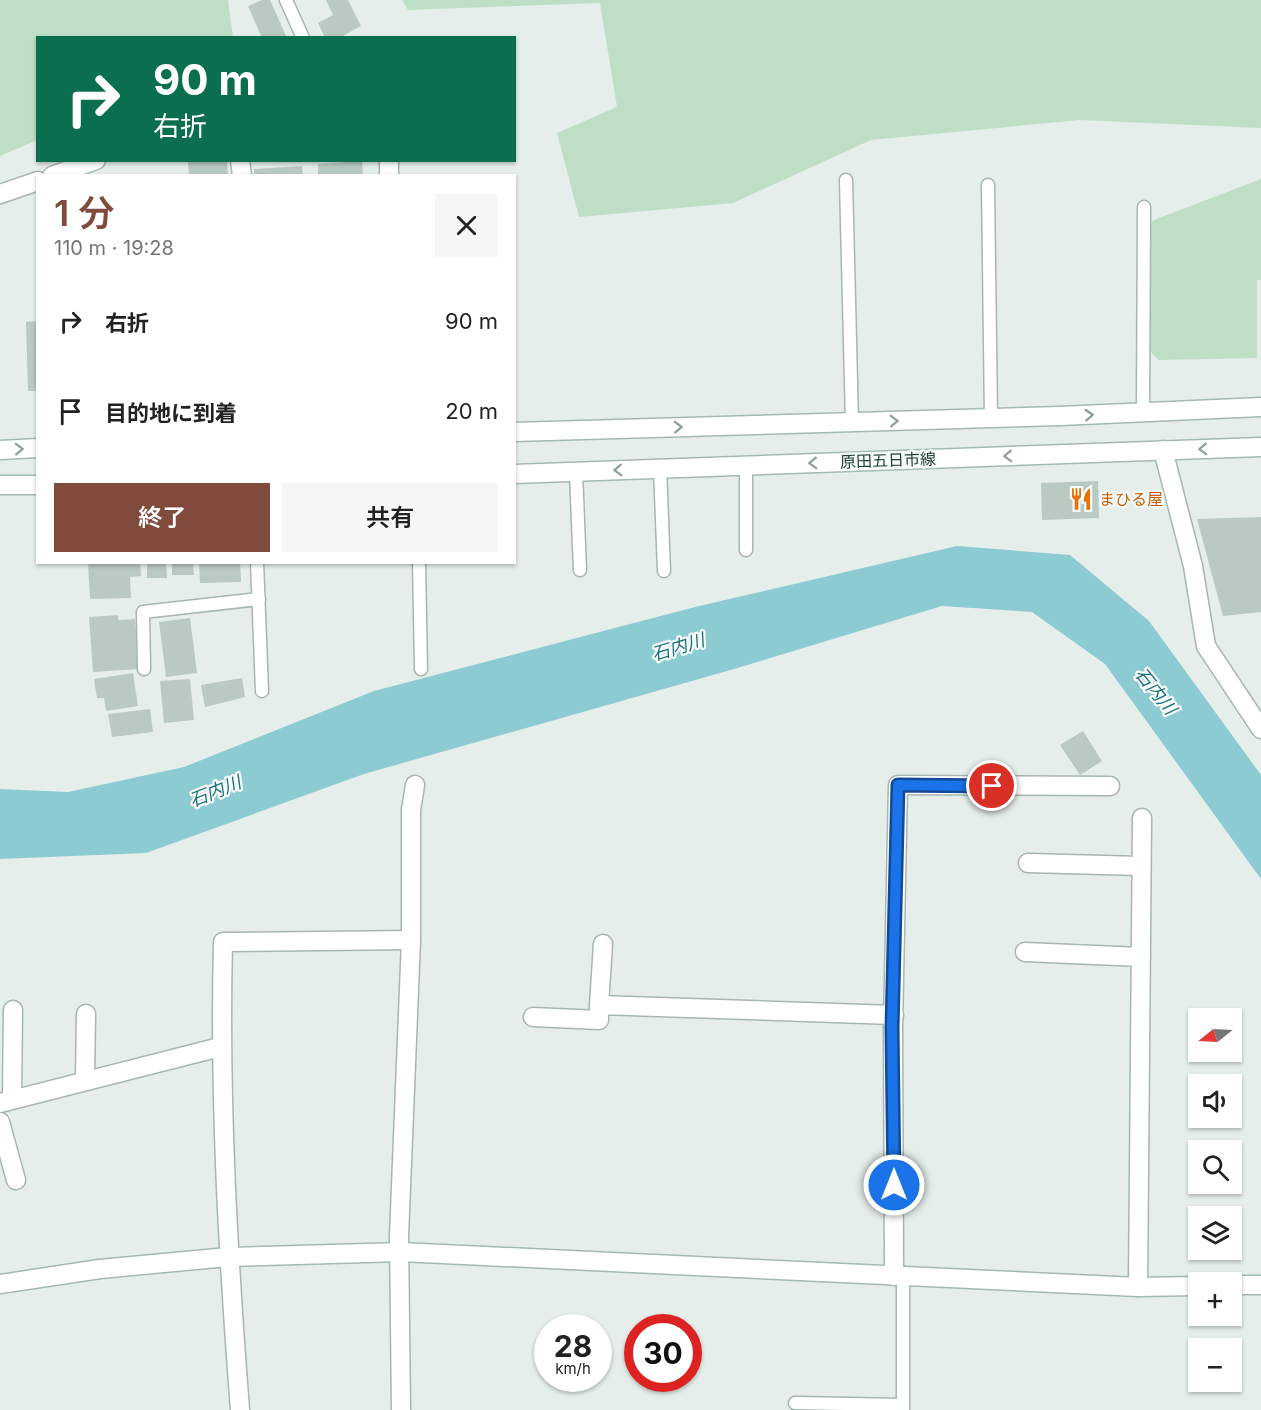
<!DOCTYPE html>
<html lang="ja">
<meta charset="utf-8">
<style>
body{margin:0;font-family:Inter,"Noto Sans JP",sans-serif;background:#f6f6f6;color:#222;height:100vh;display:flex;flex-direction:column;font-size:22px;white-space:nowrap}
*{box-sizing:border-box;margin:0}
p{font-size:20px;color:#767676}
.icon{flex:none;width:33px;height:33px;fill:none;stroke:currentColor;stroke-width:2;stroke-linecap:round;stroke-linejoin:round}
.map{position:relative;flex:1;overflow:hidden}
.drawer{position:absolute;left:36px;top:174px;width:480px;height:390px;display:flex;flex-direction:column;background:#fff;border-radius:0px;box-shadow:0 2px 4px #0004}
.drawer>*{flex:none}
.guide{position:absolute;left:36px;top:36px;width:480px;height:126px;border-radius:0px;box-shadow:0 2px 4px #0004;background:#0b6e4f;color:#fff;overflow:hidden}
.needle{width:39px;rotate:252deg}
.tools{position:absolute;left:1188px;top:1008px;display:grid;gap:12px}
.tools a{display:grid;place-items:center;width:54px;height:54px;border-radius:0px;background:#fff;box-shadow:0 2px 4px #0004;font-size:30px}
.speed{position:absolute;left:534px;top:1314px;display:flex;gap:12px;font-size:30px;font-weight:700;text-align:center}
.speed>*{display:grid;place-content:center;width:78px;height:78px;border-radius:50%;background:#fff;box-shadow:0 2px 4px #0004;line-height:1}
.speed small{font-size:15px;font-weight:400}
.speed .limit{border:9px solid #d22;background:#fff;color:#111}
.pin{position:absolute;display:grid;place-items:center;width:51px;height:51px;color:#fff;margin:-26px;border:3px solid #fff;border-radius:50%;box-shadow:0 2px 6px #0007}
.me{position:absolute;width:66px;margin:-33px;rotate:0deg;stroke-linejoin:round;filter:drop-shadow(0 0 4px #0008)}
.turn{display:flex;align-items:center;gap:21px;height:126px;padding:0 18px;font-size:27px}
.turn .icon{width:78px;height:78px;stroke-width:2.5}
.turn b{display:block;font-size:42px;line-height:51px}
.round{display:grid;place-items:center;flex:none;width:63px;height:63px;border-radius:0px;background:#f6f6f6}
.summary{display:flex;align-items:center;justify-content:space-between;height:102px;padding:0 18px}
h1{font-size:36px;font-weight:600;line-height:45px;color:#804b3d}
.cta{display:flex;gap:12px;margin-top:auto;padding:12px 18px}
.cta a{flex:1;height:69px;border-radius:0px;background:#804b3d;color:#fff;font-size:24px;font-weight:600;line-height:69px;text-align:center}
.cta a+a{background:#f6f6f6;color:#222}
ul{padding:0;list-style:none}
li{display:flex;align-items:center;gap:18px;height:90px;padding:0 18px}
li div{flex:1}
li b{display:block;font-size:22px}
li em{font-style:normal}
.map>svg:first-child{display:block}
.green{fill:#bedfc6}
.water{fill:#8dcbd3}
.building{fill:#bac9c2}
.lines{fill:none;stroke-linecap:round;stroke-linejoin:round}
.lane-casing{stroke:#a7b6b1;stroke-width:15}
.street-casing{stroke:#a7b6b1;stroke-width:21}
.secondary-casing{stroke:#a3bab1;stroke-width:21}
.lane{stroke:#fff;stroke-width:12}
.street{stroke:#fff;stroke-width:18}
.secondary{stroke:#fff;stroke-width:18}
.oneway{stroke:#91a09c}
.route-casing{stroke:#114b97;stroke-width:15}
.route{stroke:#1a73e8;stroke-width:10}
.labels{text-anchor:middle;dominant-baseline:central;stroke-width:4.5;stroke-linejoin:round;paint-order:stroke}
.street-label{font-size:16px;fill:#234038;stroke:#f6faf8}
.food-label{font-size:16px;fill:#c56008;stroke:#f6faf8;text-anchor:start}
.water-label{font-size:18px;font-style:italic;fill:#1c717e;stroke:#f6faf8}
</style>
<div class="map">
<svg width="1261" height="1410" viewBox="0 0 1261 1410">
<rect width="100%" height="100%" fill="#e5eeea"/>
<!-- green -->
<g class="green">
<polygon points="0,0 228,0 233,37 38,38 37,140 0,156"/>
<polygon points="402,0 1261,0 1261,128 1080,120 871,140 733,203 579,217 557,133 617,107 600,3 408,10"/>
<polygon points="1261,179 1261,280 1257,280 1257,358 1159,360 1149,350 1149,224 1154,220"/>
</g>
<!-- water -->
<polygon class="water" points="957,546 1070,555 1149,621 1261,775 1261,879 1105,664 1032,612 942,606 734,669 364,774 146,853 0,859 0,789 68,792 184,767 374,691 695,607"/>
<!-- building -->
<g class="building">
<polygon points="262,0 270,0 287,38 262,38 248,6"/>
<polygon points="326,0 348,0 361,26 339,38 325,38 318,23 333,15"/>
<polygon points="207,160 227,160 228,176 189,176 188,162"/>
<polygon points="362,161 363,176 318,176 318,164"/>
<polygon points="302,166 303,176 254,176 254,169"/>
<polygon points="38,321 38,391 28,391 26,322"/>
<polygon points="1098,481 1099,518 1042,520 1041,483"/>
<polygon points="1261,517 1261,612 1223,616 1197,519"/>
<polygon points="88,562 140,562 141,576 130,577 131,598 90,599"/>
<polygon points="147,562 166,562 167,578 147,578"/>
<polygon points="172,562 193,562 194,575 172,575"/>
<polygon points="199,562 240,562 241,582 200,583"/>
<polygon points="118,615 118,620 135,619 139,669 93,672 89,617"/>
<polygon points="190,618 197,673 166,677 159,622"/>
<polygon points="133,673 138,706 106,711 104,698 97,698 94,679"/>
<polygon points="242,678 245,697 205,707 201,685"/>
<polygon points="190,679 194,720 164,723 160,681"/>
<polygon points="150,709 153,732 112,737 108,714"/>
<polygon points="1083,731 1102,761 1080,775 1060,745"/>
</g>
<g class="lines">
<!-- lane casing -->
<g class="lane-casing">
<g id="lane">
<polyline points="286,0 303,38"/>
<polyline points="846,180 852,422"/>
<polyline points="988,185 991,418"/>
<polyline points="1143,411 1144,207"/>
<polyline points="746,465 746,550"/>
<polyline points="660,468 664,571"/>
<polyline points="576,472 580,570"/>
<polyline points="257,562 262,691"/>
<polyline points="419,562 421,669"/>
<polyline points="144,669 143,612 259,599"/>
<polyline points="903,1275 903,1410"/>
<polyline points="795,1403 902,1405"/>
</g>
</g>
<!-- street casing -->
<g class="street-casing">
<g id="street">
<polyline points="240,160 242,176"/>
<polyline points="389,160 389,176"/>
<polyline points="52,176 96,160"/>
<polyline points="0,194 38,181"/>
<polyline points="1163,450 1193,566 1206,646 1261,729"/>
<polyline points="1028,863 1141,866"/>
<polyline points="1025,952 1141,957"/>
<polyline points="599,1005 603,944"/>
<polyline points="533,1017 599,1020 599,1005 894,1015"/>
<polyline points="85,1080 86,1014"/>
<polyline points="12,1099 13,1010"/>
<polyline points="0,1103 220,1047"/>
<polyline points="0,1122 16,1180"/>
<polyline points="894,1276 893,1027 898,785 1110,786"/>
<polyline points="1138,1287 1142,818"/>
<path d="M 240,1410 C 228,1254 219,1098 223,942 L 411,940"/>
<polyline points="401,1410 399,1236 411,940 411,810 415,785"/>
</g>
</g>
<!-- secondary casing -->
<g class="secondary-casing">
<g id="secondary">
<polyline points="514,432 1060,416 1261,407"/>
<polyline points="0,450 38,448"/>
<polyline points="514,474 1261,447"/>
<polyline points="0,485 38,485"/>
<polyline points="0,1284 100,1269 228,1257 401,1252 1138,1287 1198,1286"/>
<polyline points="1232,1285 1261,1285"/>
</g>
</g>
<!-- lane -->
<use href="#lane" class="lane"/>
<!-- street -->
<use href="#street" class="street"/>
<!-- secondary -->
<use href="#secondary" class="secondary"/>
</g>
<!-- one-way arrows -->
<defs><path id="oneway-chevron" d="M-2-3.5L2.5 0L-2 3.5" fill="none" stroke-width="1.6" stroke-linecap="round" stroke-linejoin="round" transform="scale(1.5)"/></defs>
<g class="oneway">
<use href="#oneway-chevron" transform="translate(1089 415) rotate(-3)"/>
<use href="#oneway-chevron" transform="translate(894 421) rotate(-2)"/>
<use href="#oneway-chevron" transform="translate(678 427) rotate(-2)"/>
<use href="#oneway-chevron" transform="translate(19 449) rotate(-2)"/>
<use href="#oneway-chevron" transform="translate(1203 449) rotate(178)"/>
<use href="#oneway-chevron" transform="translate(1008 456) rotate(178)"/>
<use href="#oneway-chevron" transform="translate(813 463) rotate(178)"/>
<use href="#oneway-chevron" transform="translate(618 470) rotate(178)"/>
</g>
<g class="lines">
<!-- route casing -->
<g class="route-casing">
<polyline id="route" points="894,1185 892,1028 898,785 992,786"/>
</g>
<!-- route -->
<use href="#route" class="route"/>
</g>
<!-- icons -->
<defs>
<g id="restaurant-bare" transform="scale(1.8)"><path d="M-5-6h1v4h1v-4h1v4h1v-4h1v5L-1.5 .5V6h-2V.5L-5-1ZM5-6V6H3V1.5H1.5Q1.5-4 5-6Z" fill="#e8710a" stroke="#f6faf8" stroke-width="2.5" paint-order="stroke"/></g>
</defs>
<g fill-rule="evenodd">
<use href="#restaurant-bare" x="1081" y="499"/>
</g>
<g class="labels">
<!-- street labels -->
<g class="street-label">
<text transform="translate(888 460) rotate(-2)">原田五日市線</text>
</g>
<!-- food labels -->
<g class="food-label">
<text x="1099" y="499">まひる屋</text>
</g>
<!-- water labels -->
<g class="water-label">
<text transform="translate(678 647) rotate(-17)">石内川</text>
<text transform="translate(1156 691) rotate(51)">石内川</text>
<text transform="translate(215 791) rotate(-22)">石内川</text>
</g>
</g>
</svg>
<div class="tools">
<a><svg class="needle" viewBox="-14 -14 28 28"><path d="M0-13l5 13h-10z" fill="#e53935"/><path d="M0 13l5-13h-10z" fill="#767676"/></svg></a>
<a><svg class="icon" aria-label="sound" viewBox="0 0 24 24"><path d="M4 9h4l5-4v14l-5-4H4zM17 9q2 3 0 6"/></svg></a>
<a><svg class="icon" aria-label="search" viewBox="0 0 24 24"><circle cx="10" cy="10" r="6"/><path d="M15 15l6 6"/></svg></a>
<a><svg class="icon" aria-label="layers" viewBox="0 0 24 24"><path d="M12 4l9 5-9 5-9-5zM3 14l9 5 9-5"/></svg></a>
<a>+</a>
<a>−</a>
</div>
<div class="speed"><div>28<small>km/h</small></div><div class="limit">30</div></div>
<div class="pin" style="left:992px;top:786px;background:#d93025"><svg class="icon" aria-label="arrive" viewBox="0 0 24 24"><path d="M6 21V4h12l-3 4 3 4H6"/></svg></div>
<svg class="me" style="left:894px;top:1185px" viewBox="-20 -20 40 40"><circle r="17" fill="#1a73e8" stroke="#fff" stroke-width="3"/><path d="M0-11L8 9 0 5-8 9z" fill="#fff"/></svg>
<div class="guide">
<div class="turn"><svg class="icon" aria-label="right" viewBox="0 0 24 24"><path d="M7 20v-9h11M14 6l5 5-5 5"/></svg><div><b>90 m</b>右折</div></div>
</div>
<section class="drawer">
<div class="summary"><div><h1>1 分</h1><p>110 m · 19:28</p></div><a class="round"><svg class="icon" aria-label="close" viewBox="0 0 24 24"><path d="M6 6l12 12M18 6L6 18"/></svg></a></div>
<ul>
<li><svg class="icon" aria-label="right" viewBox="0 0 24 24"><path d="M7 20v-9h11M14 6l5 5-5 5"/></svg><div><b>右折</b></div><em>90 m</em></li>
<li><svg class="icon" aria-label="arrive" viewBox="0 0 24 24"><path d="M6 21V4h12l-3 4 3 4H6"/></svg><div><b>目的地に到着</b></div><em>20 m</em></li>
</ul>
<div class="cta"><a>終了</a><a>共有</a></div>
</section>
</div>
